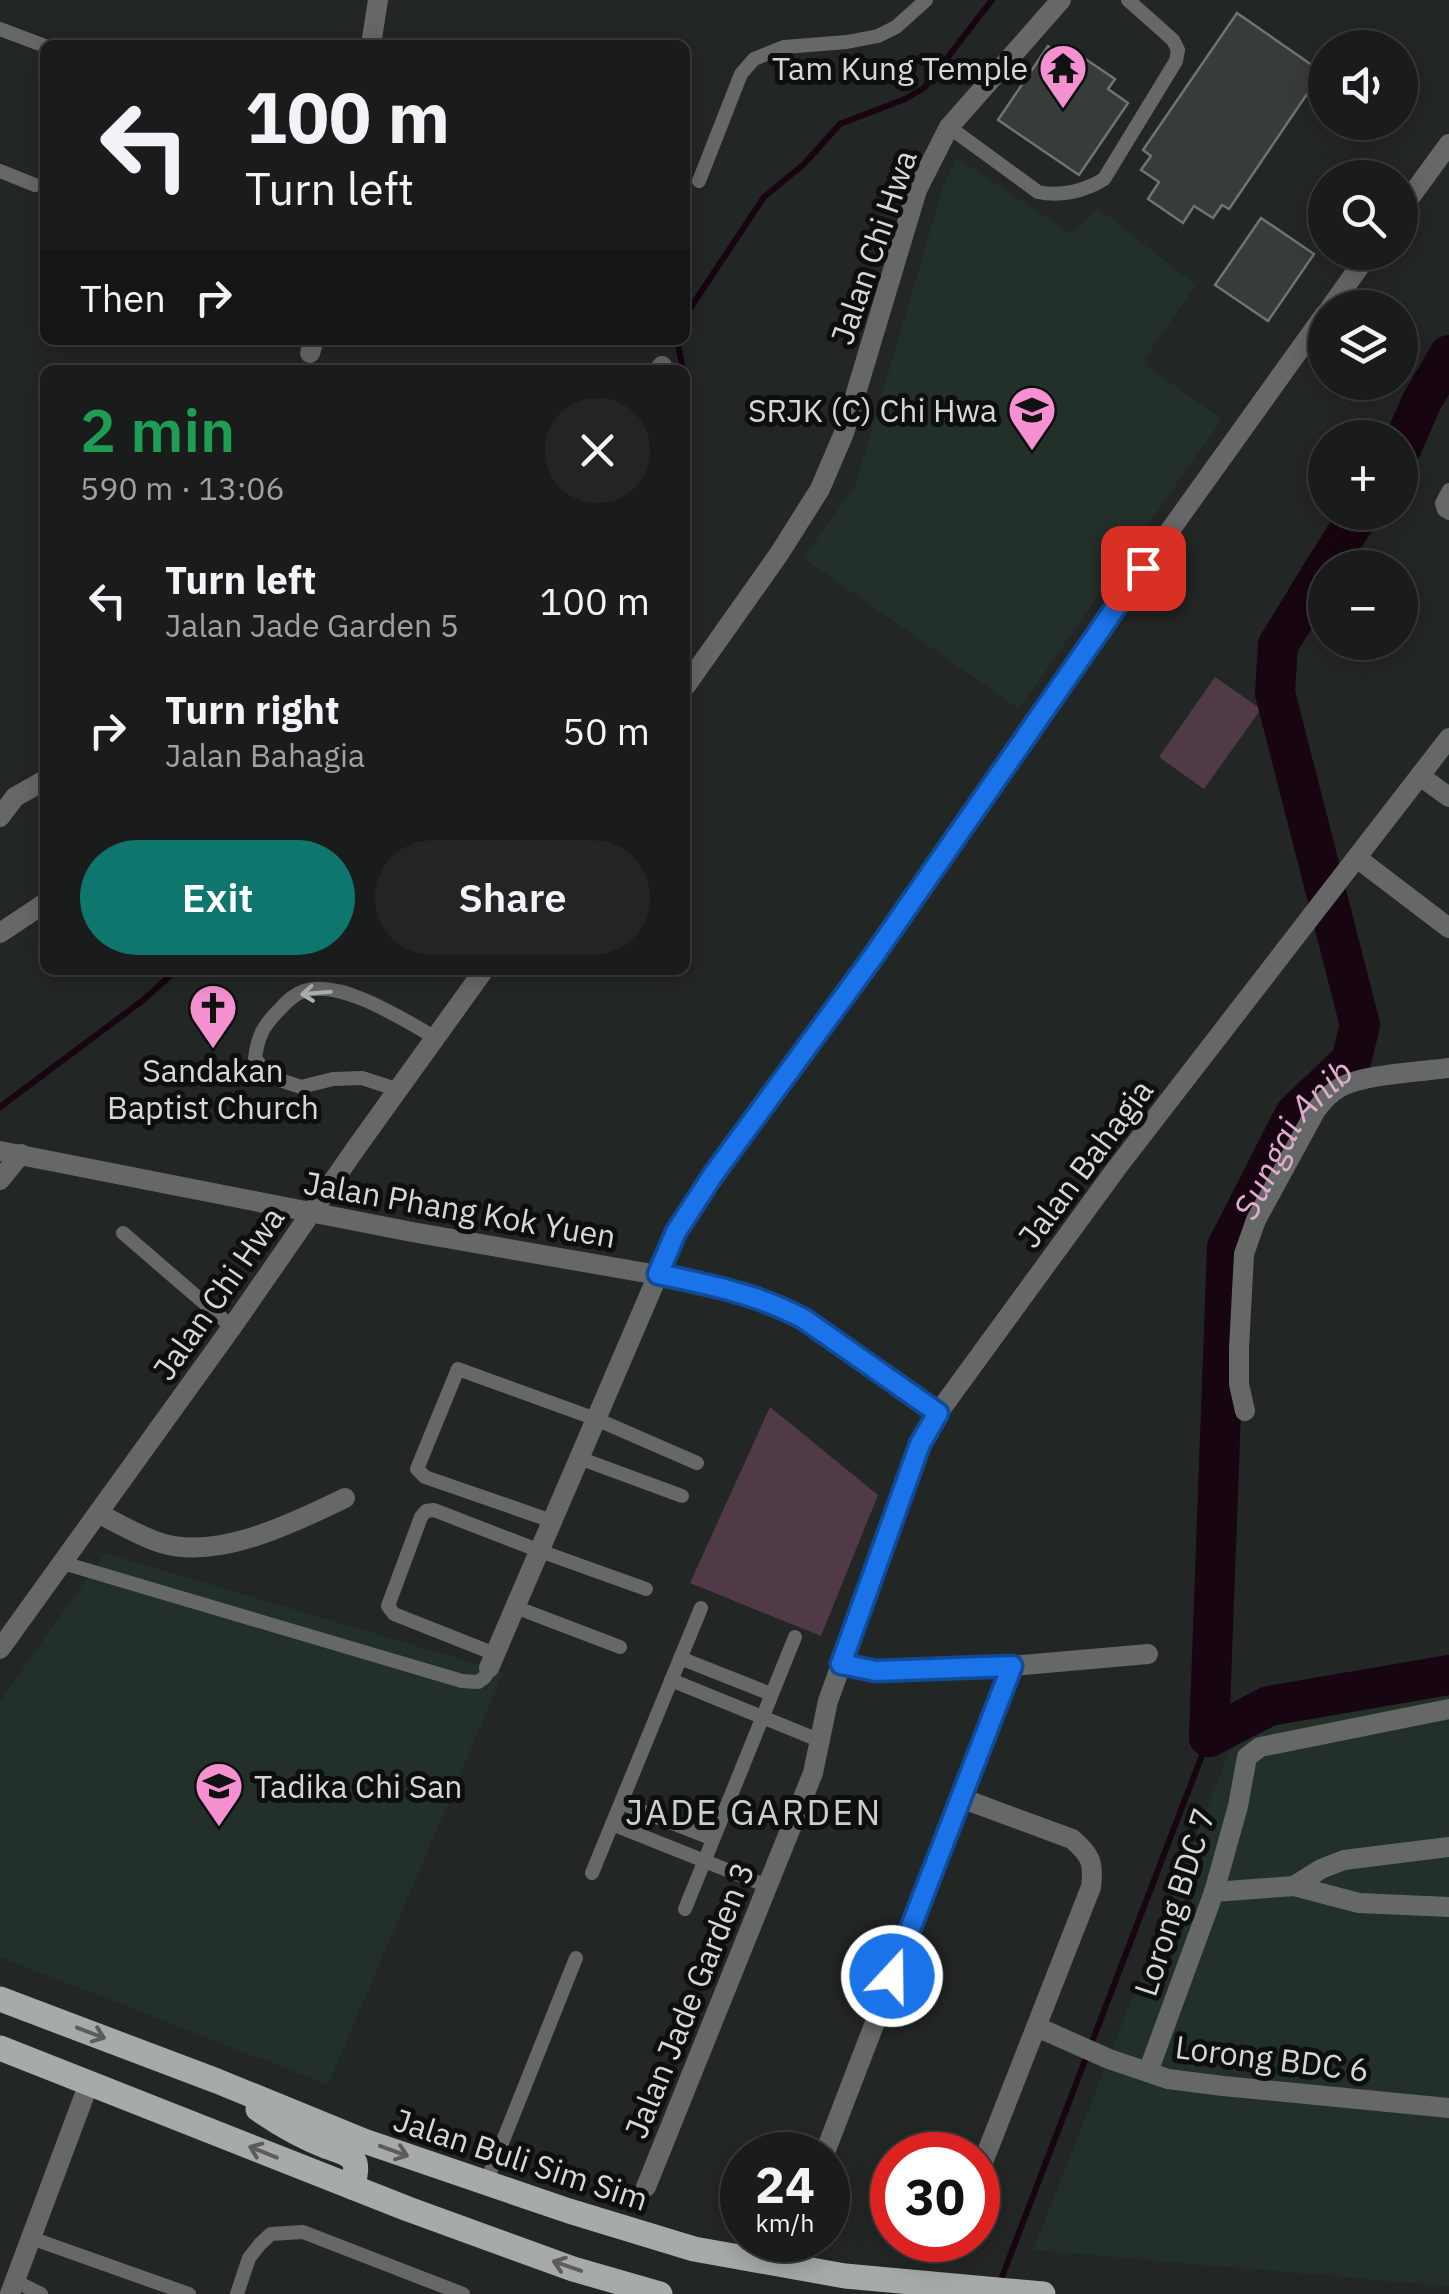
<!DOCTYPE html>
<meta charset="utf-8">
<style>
body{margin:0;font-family:"IBM Plex Sans",sans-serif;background:#232524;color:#f1f3f6;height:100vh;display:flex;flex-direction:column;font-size:38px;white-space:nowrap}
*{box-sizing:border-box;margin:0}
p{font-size:32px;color:#9fa1a3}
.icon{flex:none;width:55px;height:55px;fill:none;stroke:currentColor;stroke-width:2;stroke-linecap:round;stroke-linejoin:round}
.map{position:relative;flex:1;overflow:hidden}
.sheet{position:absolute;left:40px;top:365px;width:650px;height:610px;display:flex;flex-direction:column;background:#1a1c1b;border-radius:15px;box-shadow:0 5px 25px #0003,0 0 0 2px #383a3a}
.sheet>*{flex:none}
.banner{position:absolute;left:40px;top:40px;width:650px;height:305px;border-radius:15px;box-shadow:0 5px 25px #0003,0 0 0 2px #383a3a;background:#1a1c1b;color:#f1f3f6;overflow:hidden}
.tools{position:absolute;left:1308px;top:30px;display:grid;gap:20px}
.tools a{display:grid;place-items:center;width:110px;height:110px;border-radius:50%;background:#1a1c1b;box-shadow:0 5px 25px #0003,0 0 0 2px #383a3a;font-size:50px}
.speed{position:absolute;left:720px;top:2132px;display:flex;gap:20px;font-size:50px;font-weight:700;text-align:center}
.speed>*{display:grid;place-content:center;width:130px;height:130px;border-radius:50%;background:#1a1c1b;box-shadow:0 5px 25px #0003,0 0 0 2px #383a3a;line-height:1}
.speed small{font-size:25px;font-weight:400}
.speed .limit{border:15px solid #d22;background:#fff;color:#111}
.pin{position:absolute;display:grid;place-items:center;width:85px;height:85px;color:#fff;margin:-42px;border-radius:20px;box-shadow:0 5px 15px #0006}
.me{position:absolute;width:110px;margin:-55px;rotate:21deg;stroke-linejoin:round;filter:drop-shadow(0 0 8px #0008)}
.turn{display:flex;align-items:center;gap:35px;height:210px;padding:0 40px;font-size:45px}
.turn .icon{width:130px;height:130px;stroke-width:2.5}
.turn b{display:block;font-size:70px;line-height:85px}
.then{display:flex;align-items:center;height:95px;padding:0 40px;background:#0003;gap:20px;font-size:38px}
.round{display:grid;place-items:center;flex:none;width:105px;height:105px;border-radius:52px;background:#232524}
.head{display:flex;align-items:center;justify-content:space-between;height:170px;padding:0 40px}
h1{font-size:60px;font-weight:600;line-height:75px;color:#1e9e55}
.cta{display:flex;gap:20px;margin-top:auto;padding:20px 40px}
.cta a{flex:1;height:115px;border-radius:60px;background:#0f766e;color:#fff;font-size:40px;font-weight:600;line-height:115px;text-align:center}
.cta a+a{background:#232524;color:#f1f3f6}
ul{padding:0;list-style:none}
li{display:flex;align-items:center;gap:30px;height:130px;padding:0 40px}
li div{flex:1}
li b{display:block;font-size:38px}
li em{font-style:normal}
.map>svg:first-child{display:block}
.built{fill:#232f29}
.green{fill:#513a48}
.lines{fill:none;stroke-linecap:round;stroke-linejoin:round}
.stream{stroke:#170511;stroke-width:6}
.river{stroke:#170511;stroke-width:40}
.building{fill:#373c39;stroke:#6e7471;stroke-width:2.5}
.service{stroke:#656867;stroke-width:14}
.minor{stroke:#656867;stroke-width:20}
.primary{stroke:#a6aba8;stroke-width:25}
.oneway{stroke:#aeb1b0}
.oneway2{stroke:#5a5d5b}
.route-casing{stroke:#114b97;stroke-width:25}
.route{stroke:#1a73e8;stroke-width:18}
.labels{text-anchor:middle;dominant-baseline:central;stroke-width:10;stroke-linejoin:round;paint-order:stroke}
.poi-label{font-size:32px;fill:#d5d8d7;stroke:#0d0f0e;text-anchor:end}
.street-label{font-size:32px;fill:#d5d8d7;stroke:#0d0f0e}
.water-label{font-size:35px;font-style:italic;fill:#e1adcd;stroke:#0d0f0e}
.neighbourhood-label{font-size:35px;letter-spacing:2.5px;fill:#c9cfcc;stroke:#0d0f0e}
</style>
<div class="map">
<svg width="1449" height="2294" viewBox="0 0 1449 2294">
<rect width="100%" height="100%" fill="#222624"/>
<!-- built -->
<g class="built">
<polygon points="957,158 1071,234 1098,208 1196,285 1142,363 1222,419 1019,709 803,558 855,486 945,180"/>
<polygon points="105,1553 504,1672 328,2085 0,1957 0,1701"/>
<polygon points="1449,1689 1449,2286 1033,2250 1235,1737 1273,1715"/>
</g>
<!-- green -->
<g class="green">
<polygon points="1215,677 1261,709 1204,789 1159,757"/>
<polygon points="770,1407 878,1495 821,1636 690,1583"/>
</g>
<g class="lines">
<!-- stream -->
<g class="stream">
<polyline points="685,316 764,197 804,164 840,124 905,99 924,88 992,0"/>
<polyline points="677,340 683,370"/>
<polyline points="685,377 685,395"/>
<polyline points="0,1107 142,1001 177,970"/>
<polyline points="1000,2282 1209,1737"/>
</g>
<!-- river -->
<g class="river">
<polyline points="1400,451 1422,401 1449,355"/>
<polyline points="1325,568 1360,512"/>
<path id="s1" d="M 1209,1737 L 1227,1247 L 1295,1114 L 1351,1061 L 1360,1025 L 1275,693 L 1278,645 L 1325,568"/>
<polyline points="1209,1737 1269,1706 1449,1675"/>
</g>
</g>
<!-- building -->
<g class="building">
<polygon points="1237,13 1322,72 1229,209 1222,205 1213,218 1194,206 1183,223 1148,199 1159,182 1141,170 1151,156 1143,150"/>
<polygon points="1048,46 1066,59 1072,50 1115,79 1108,89 1128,103 1079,175 998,120"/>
<polygon points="1261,218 1314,254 1268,321 1215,285"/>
</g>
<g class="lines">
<!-- service -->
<g class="service">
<polyline points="0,29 45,46"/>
<path d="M 949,127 L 1038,192 C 1060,197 1085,191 1104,179 L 1176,61 L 1178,50 L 1173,40 L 1128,0"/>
<polyline points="0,171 35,185"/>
<polyline points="699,181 741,74 754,59 784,47 847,42 878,36 896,27 926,0"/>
<polyline points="1449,490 1442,503 1444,510 1449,513"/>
<path d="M 399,1090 L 362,1078 L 333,1079 L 301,1087 L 268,1076 L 255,1058 C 258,1036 263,1026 279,1010 C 286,1002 294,994 304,991 C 342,979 404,1020 436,1038"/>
<polyline points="123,1233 232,1327"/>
<polyline points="579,1458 682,1496"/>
<polyline points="552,1521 425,1477 417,1469 458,1369 596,1419 697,1463"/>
<polyline points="63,1563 462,1681 478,1682 485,1677 489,1668"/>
<polyline points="515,1607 620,1647"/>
<polyline points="495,1654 394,1614 388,1606 421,1517 426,1511 434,1510 540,1551 646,1589"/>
<polyline points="680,1658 771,1694"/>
<polyline points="671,1680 821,1741"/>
<polyline points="621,1803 713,1839"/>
<polyline points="612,1824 767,1886"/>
<polyline points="592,1873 701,1608"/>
<polyline points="685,1909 795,1637"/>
<polyline points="486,2183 576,1958"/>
<polyline points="31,2238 189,2294"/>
<polyline points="15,2281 41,2294"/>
<polyline points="237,2294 249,2258 260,2244 271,2234 303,2232 463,2294"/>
</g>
<!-- minor -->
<g class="minor">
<polyline points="371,45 378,0"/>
<polyline points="1400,211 1449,144"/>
<polyline points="1330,308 1370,252"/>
<polyline points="310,353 314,340"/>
<polyline points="659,370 662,366"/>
<polyline points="685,687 779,554 820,489 844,433 917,190 949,127 1061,0"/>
<polyline points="1420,776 1449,797"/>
<polyline points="0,817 15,797 45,780"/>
<polyline points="1357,858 1449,928"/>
<polyline points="0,933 45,903"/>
<polyline points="0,1151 412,1232 658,1275 743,1293 804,1319 938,1413"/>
<polyline points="0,1180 21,1154"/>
<path d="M 1245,1411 L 1239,1384 L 1239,1349 L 1244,1254 L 1256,1220 L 1316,1110 C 1323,1101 1329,1094 1339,1088 C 1363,1074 1420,1072 1449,1068"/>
<path d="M 98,1513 C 119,1524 139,1536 161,1543 C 218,1561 295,1522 345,1498"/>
<polyline points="0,1649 232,1327 356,1148 484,970"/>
<polyline points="841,1664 876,1671 1012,1666 1148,1654"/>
<polyline points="489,1668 676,1233 713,1175 870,961 1075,663 1325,314"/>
<path d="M 961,1798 L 1072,1839 C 1091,1855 1094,1863 1091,1887 L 978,2175"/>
<polyline points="1294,1886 1321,1869 1344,1860 1449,1847"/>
<polyline points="1214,1892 1294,1886 1359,1903 1449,1907"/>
<polyline points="1037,2027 1109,2059 1168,2079 1223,2086 1449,2108"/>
<polyline points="1148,2072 1214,1892 1238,1806 1247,1757 1260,1747 1449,1709"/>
<polyline points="824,2155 1012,1666"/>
<polyline points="646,2187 813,1773 828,1701 921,1444 938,1413 1116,1169 1449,738"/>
<polyline points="10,2294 89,2083"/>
</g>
<!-- primary -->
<g class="primary">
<polyline points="0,1999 217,2081 364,2141 569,2211 694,2249 845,2276 1043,2294"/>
<polyline points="0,2048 408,2209 573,2269 660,2294"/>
<path d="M 258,2109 C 281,2125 302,2137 328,2147 C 337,2150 351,2153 355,2163 C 357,2171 354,2180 352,2187"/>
</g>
</g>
<!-- one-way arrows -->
<defs><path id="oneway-shaft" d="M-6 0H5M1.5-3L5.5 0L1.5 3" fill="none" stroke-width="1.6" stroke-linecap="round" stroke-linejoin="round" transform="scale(2.5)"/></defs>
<use class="oneway" href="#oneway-shaft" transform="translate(316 993) rotate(175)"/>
<g class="oneway2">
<use href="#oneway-shaft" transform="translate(91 2033) rotate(21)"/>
<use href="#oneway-shaft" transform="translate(394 2151) rotate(20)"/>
<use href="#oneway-shaft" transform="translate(263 2152) rotate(-158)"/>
<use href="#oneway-shaft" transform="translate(567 2266) rotate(-161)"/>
</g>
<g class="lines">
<!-- route casing -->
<g class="route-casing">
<path id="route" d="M 892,1976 L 1012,1666 L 876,1671 L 841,1664 L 920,1444 L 938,1413 L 804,1319 C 758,1294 709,1285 658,1274 L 676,1232 L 713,1175 L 870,961 L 1143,568"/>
</g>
<!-- route -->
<use href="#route" class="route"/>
</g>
<!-- icons -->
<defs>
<g id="temple-pin" transform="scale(2.5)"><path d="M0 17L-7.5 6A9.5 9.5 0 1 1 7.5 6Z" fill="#f590d1" stroke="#0d0f0e"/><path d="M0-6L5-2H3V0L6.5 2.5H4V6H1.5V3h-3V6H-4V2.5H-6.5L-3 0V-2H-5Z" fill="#111"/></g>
<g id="school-pin" transform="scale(2.5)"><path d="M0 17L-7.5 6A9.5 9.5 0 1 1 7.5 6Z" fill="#f590d1" stroke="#0d0f0e"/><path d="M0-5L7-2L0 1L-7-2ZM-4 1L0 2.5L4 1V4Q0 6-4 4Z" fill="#111"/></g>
<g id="church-pin" transform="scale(2.5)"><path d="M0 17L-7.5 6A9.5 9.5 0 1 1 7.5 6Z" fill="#f590d1" stroke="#0d0f0e"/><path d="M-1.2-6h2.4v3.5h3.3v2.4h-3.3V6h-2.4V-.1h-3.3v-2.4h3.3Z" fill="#111"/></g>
</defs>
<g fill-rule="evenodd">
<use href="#temple-pin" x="1063" y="68"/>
<use href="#school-pin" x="1032" y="410"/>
<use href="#church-pin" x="213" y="1008"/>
<use href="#school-pin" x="219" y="1786"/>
</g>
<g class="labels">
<!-- poi labels -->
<g class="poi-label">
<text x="1028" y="68">Tam Kung Temple</text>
<text x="997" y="410">SRJK (C) Chi Hwa</text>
<text x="213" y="1070" text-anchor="middle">Sandakan<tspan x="213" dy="37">Baptist Church</tspan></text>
<text x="254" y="1786" text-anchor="start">Tadika Chi San</text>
</g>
<!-- street labels -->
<g class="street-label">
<text transform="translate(873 247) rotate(-71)">Jalan Chi Hwa</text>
<text transform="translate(1085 1163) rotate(-53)">Jalan Bahagia</text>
<text transform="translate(460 1209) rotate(10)">Jalan Phang Kok Yuen</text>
<text transform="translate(218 1293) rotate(-55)">Jalan Chi Hwa</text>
<text transform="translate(1174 1902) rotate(-72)">Lorong BDC 7</text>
<text transform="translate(689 2000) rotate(-68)">Jalan Jade Garden 3</text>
<text transform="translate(1272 2058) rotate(7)">Lorong BDC 6</text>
<text transform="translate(521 2159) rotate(18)">Jalan Buli Sim Sim</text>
</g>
<!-- water labels -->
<g class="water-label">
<text stroke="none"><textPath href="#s1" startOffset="618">Sungai Anib</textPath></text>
</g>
<!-- neighbourhood labels -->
<g class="neighbourhood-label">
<text x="754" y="1812">JADE GARDEN</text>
</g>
</g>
</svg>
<div class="tools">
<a><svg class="icon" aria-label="sound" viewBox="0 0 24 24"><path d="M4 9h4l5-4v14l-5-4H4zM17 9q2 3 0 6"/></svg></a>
<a><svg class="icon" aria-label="search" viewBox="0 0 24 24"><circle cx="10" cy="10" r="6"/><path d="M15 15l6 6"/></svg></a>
<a><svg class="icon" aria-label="layers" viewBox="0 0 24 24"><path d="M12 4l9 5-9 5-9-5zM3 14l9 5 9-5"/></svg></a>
<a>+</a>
<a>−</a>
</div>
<div class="speed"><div>24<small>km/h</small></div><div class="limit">30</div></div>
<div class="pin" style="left:1143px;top:568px;background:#d93025"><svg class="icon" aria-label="arrive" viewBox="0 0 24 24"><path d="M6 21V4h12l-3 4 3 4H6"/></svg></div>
<svg class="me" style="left:892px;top:1976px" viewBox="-20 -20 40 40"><circle r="17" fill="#1a73e8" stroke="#fff" stroke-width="3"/><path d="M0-11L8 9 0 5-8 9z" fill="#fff"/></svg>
<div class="banner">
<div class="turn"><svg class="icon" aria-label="left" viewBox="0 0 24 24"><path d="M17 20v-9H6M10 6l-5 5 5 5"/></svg><div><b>100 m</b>Turn left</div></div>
<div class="then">Then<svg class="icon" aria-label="right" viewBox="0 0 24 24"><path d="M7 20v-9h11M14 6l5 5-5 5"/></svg></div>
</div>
<section class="sheet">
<div class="head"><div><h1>2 min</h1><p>590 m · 13:06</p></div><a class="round"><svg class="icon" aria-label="close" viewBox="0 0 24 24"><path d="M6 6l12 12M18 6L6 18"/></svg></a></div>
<ul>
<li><svg class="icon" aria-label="left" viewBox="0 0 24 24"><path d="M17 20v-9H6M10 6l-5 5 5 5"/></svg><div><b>Turn left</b><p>Jalan Jade Garden 5</p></div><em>100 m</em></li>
<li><svg class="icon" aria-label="right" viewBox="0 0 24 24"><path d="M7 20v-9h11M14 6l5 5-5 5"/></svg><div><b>Turn right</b><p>Jalan Bahagia</p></div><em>50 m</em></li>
</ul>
<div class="cta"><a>Exit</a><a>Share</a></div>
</section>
</div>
